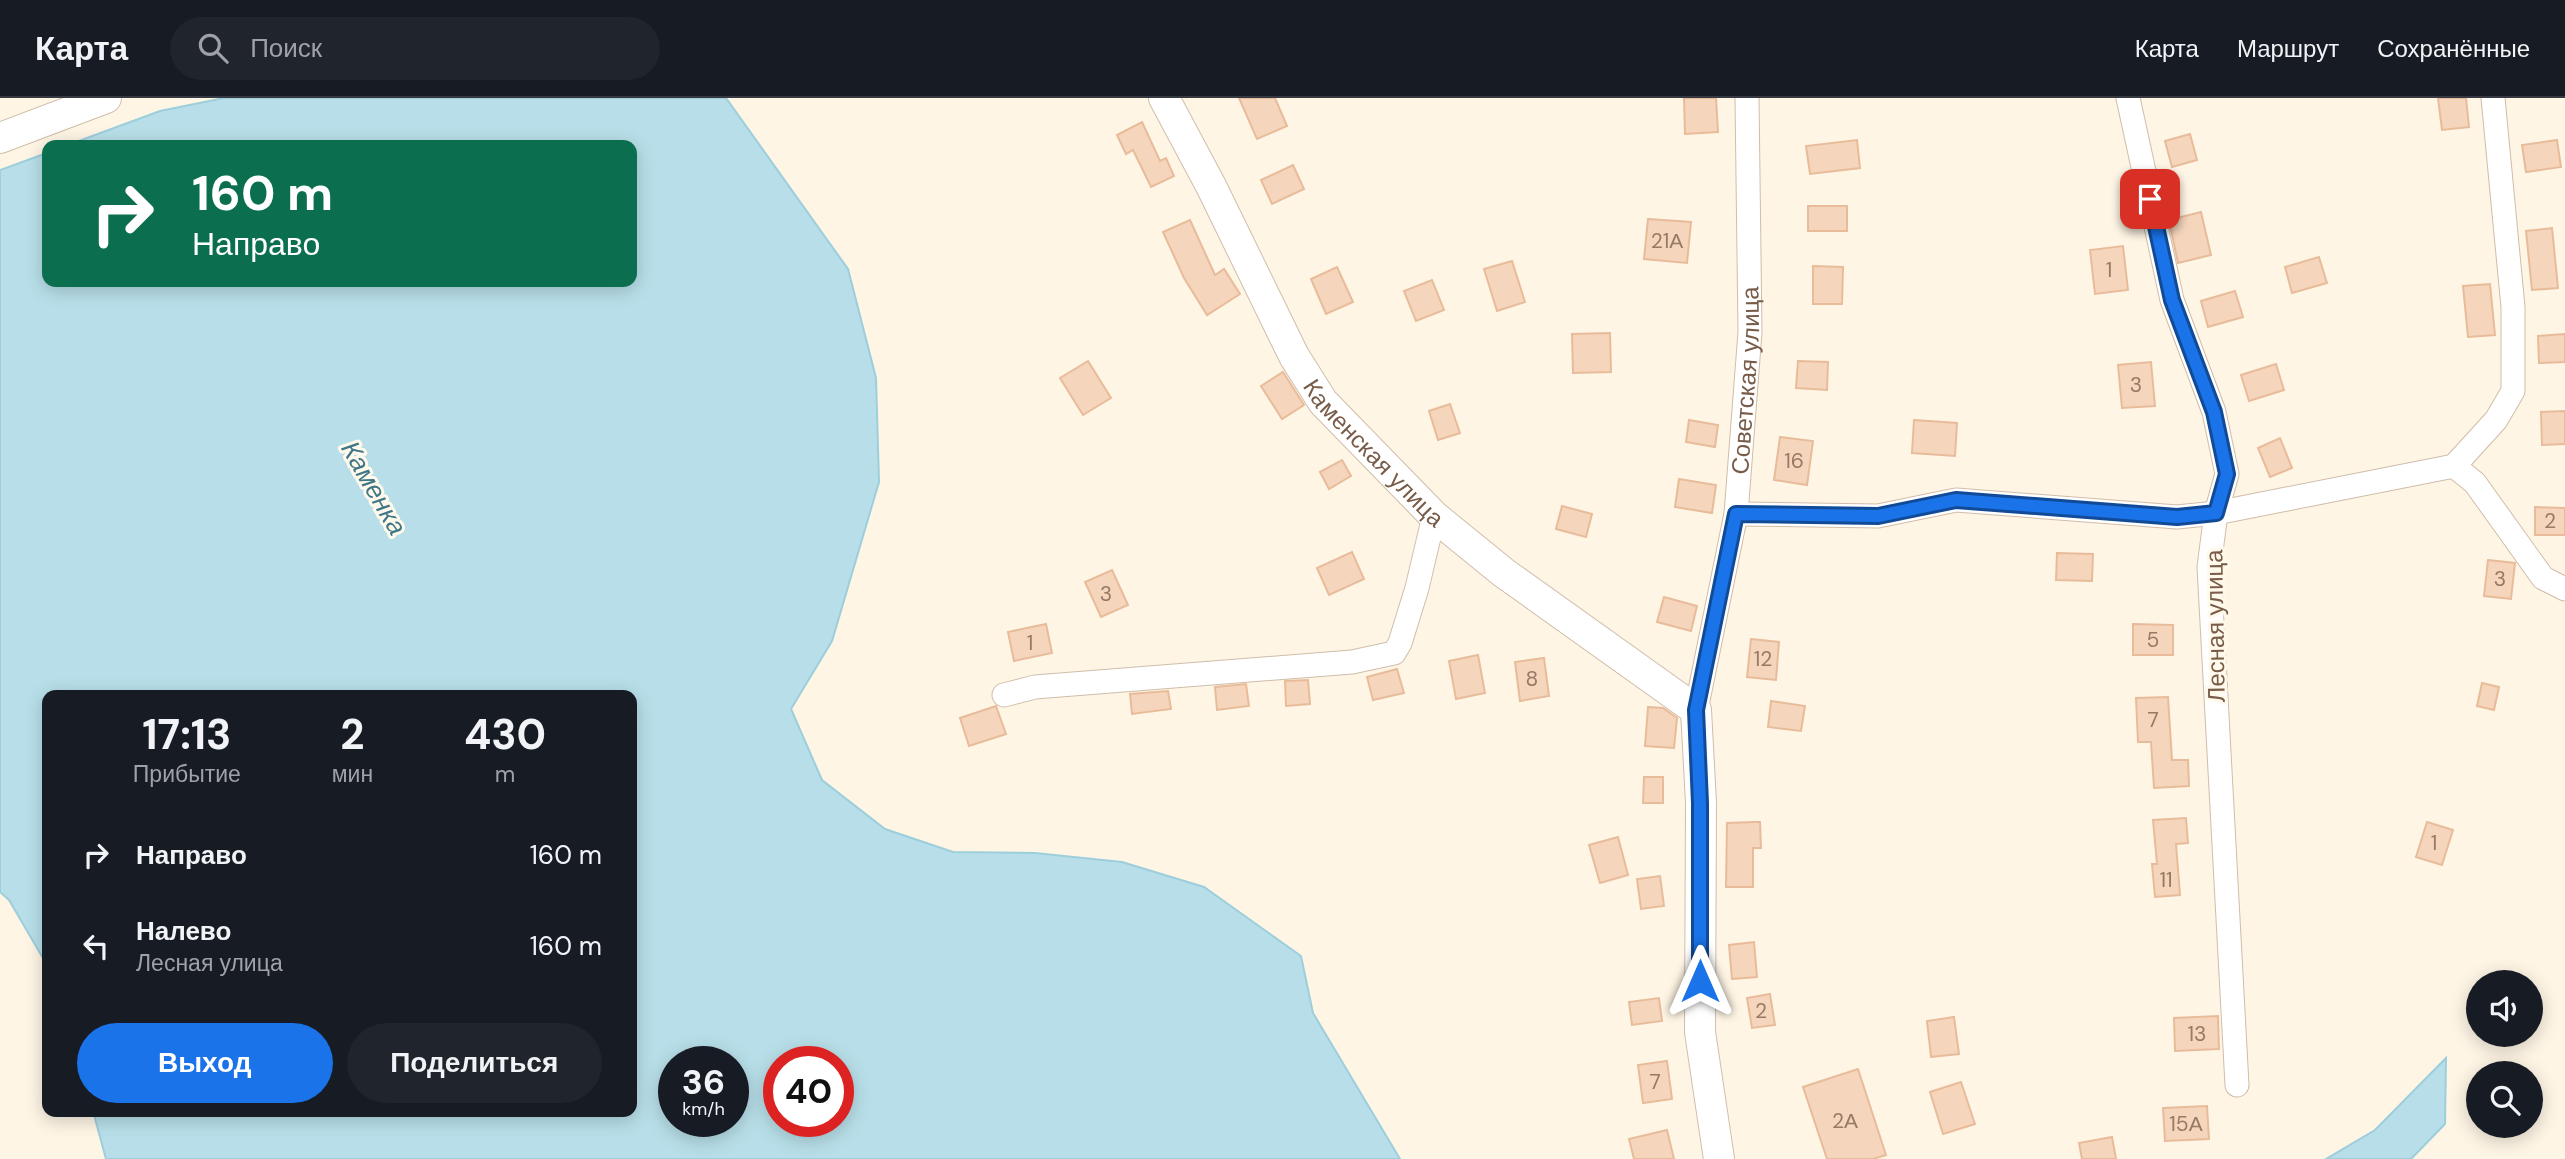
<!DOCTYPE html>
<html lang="ru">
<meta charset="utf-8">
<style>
body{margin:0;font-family:"DM Sans",sans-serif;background:#20242c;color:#f1f3f6;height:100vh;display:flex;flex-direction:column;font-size:26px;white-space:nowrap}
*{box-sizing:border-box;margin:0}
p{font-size:23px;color:#9ea1a6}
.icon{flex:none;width:38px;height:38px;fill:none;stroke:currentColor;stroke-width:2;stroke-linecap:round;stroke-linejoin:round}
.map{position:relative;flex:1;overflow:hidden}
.sheet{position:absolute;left:42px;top:592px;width:595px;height:427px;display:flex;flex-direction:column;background:#171b24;border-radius:14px;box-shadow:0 4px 18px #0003}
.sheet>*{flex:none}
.banner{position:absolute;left:42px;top:42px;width:595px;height:147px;border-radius:14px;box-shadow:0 4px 18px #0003;background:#0b6e4f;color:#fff;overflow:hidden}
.buttons{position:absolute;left:2466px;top:872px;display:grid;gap:14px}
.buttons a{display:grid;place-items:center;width:77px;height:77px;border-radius:50%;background:#171b24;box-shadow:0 4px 18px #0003;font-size:35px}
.speed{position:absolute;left:658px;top:948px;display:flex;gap:14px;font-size:35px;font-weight:700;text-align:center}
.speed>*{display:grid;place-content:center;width:91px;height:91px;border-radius:50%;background:#171b24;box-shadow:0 4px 18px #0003;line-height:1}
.speed small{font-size:18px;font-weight:400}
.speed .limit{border:10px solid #d22;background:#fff;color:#111}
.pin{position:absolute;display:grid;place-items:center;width:60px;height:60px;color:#fff;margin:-30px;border-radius:14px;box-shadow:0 4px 10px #0006}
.me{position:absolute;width:77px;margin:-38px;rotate:0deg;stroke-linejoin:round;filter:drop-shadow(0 0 5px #0008)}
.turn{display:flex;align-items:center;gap:24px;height:147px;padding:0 35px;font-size:32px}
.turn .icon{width:91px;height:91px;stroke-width:2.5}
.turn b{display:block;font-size:49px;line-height:60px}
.eta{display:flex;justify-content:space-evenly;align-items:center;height:119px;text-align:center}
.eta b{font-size:42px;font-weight:700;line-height:49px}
.cta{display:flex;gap:14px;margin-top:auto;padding:14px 35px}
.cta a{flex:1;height:80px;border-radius:42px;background:#1a73e8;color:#fff;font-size:28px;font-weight:700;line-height:80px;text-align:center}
.cta a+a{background:#20242c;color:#f1f3f6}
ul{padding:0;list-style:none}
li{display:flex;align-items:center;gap:21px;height:91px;padding:0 35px}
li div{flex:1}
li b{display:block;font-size:26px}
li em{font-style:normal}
header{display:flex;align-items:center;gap:42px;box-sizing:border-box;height:98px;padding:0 35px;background:#171b24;border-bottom:2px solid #363941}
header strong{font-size:33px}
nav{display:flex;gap:38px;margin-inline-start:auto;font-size:24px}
.search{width:490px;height:63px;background:#20242c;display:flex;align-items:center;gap:18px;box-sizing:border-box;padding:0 24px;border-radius:38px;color:#9ea1a6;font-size:26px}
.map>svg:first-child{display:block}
.water{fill:#b8dfe9;stroke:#9dcedb;stroke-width:2;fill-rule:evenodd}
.building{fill:#f5d5bb;stroke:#e8bc9a;stroke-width:2}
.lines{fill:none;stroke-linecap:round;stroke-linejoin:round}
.minor-casing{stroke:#d0bdaa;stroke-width:25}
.tertiary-casing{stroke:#d0bdaa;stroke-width:32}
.minor{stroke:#fff;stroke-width:23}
.tertiary{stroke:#fff;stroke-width:30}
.route-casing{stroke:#114b97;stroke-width:18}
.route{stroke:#1a73e8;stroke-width:12}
.labels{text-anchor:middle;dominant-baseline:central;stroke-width:6;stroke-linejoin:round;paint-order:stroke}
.number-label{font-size:21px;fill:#977a65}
.street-label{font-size:24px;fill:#785c48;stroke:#fff9ec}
.water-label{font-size:26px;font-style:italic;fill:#3e7686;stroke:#fff9ec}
</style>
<header>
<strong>Карта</strong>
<div class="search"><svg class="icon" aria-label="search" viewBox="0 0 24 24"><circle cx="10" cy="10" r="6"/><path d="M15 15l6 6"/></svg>Поиск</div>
<nav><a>Карта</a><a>Маршрут</a><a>Сохранённые</a></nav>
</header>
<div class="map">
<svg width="2565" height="1061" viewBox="0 0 2565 1061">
<rect width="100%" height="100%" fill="#fef5e5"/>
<!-- water -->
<g class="water">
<path d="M 224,0 L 726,0 L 848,171 L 876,280 L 879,384 L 832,543 L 791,611 L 822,682 L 885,731 L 953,754 L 1035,755 L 1122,764 L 1204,789 L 1301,858 L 1313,915 L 1400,1061 L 106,1061 L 93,1013 L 632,1013 L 632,597 L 47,597 L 47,867 L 9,802 L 0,794 L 0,72 L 47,55 L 47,184 L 632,184 L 632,47 L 68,47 L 160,13 ZM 674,964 L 733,964 L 733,1024 L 674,1024 ZM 779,964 L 838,964 L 838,1024 L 779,1024 Z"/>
<polygon points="2446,960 2445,1026 2411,1061 2326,1061 2375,1032"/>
</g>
<!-- building -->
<g class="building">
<polygon points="1239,0 1275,0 1287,28 1257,41"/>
<polygon points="1684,0 1716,0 1718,34 1685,36"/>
<polygon points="2438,0 2466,0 2469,29 2442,32"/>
<polygon points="1142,24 1160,63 1166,60 1174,78 1151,89 1133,52 1126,56 1117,37"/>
<polygon points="2190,36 2197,62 2172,69 2165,43"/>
<polygon points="1857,42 1860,70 1810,76 1806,48"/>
<polygon points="2557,42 2561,69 2526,74 2522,47"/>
<polygon points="1293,67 1304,91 1272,106 1261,82"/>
<rect x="1808" y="108" width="39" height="25"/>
<polygon points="2201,114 2211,157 2178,165 2169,122"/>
<polygon points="1648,121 1691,124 1687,165 1644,161"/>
<polygon points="1190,122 1215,177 1224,171 1240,196 1207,217 1184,180 1163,134"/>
<polygon points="2552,130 2558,190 2532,192 2526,133"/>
<polygon points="2123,148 2128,192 2095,196 2090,152"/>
<polygon points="2319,159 2327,185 2292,195 2285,169"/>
<polygon points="1512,163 1525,204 1497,213 1484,171"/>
<polygon points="1813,168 1843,169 1842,206 1813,206"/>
<polygon points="1337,169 1353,204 1326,216 1311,181"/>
<polygon points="1432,182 1444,212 1416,223 1404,193"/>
<polygon points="2490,186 2495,237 2468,239 2463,188"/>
<polygon points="2235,193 2243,219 2208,229 2201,203"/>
<polygon points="1610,235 1611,274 1573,275 1572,236"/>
<polygon points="2565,236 2565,264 2539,265 2538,238"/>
<polygon points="1088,263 1111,300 1083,317 1060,280"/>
<polygon points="1798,263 1828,264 1827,292 1796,290"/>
<polygon points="2151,264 2155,308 2122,310 2118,267"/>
<polygon points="2276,266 2284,292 2249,303 2241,277"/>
<polygon points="1283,274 1304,307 1282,321 1261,288"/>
<polygon points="1450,306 1460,335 1438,342 1429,313"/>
<polygon points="2565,313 2565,346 2542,347 2541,314"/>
<polygon points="1689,322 1718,327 1715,349 1686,344"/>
<polygon points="1914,322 1957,325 1955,358 1912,355"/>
<polygon points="1780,339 1813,343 1807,387 1774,382"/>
<polygon points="2280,340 2292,370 2270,379 2258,350"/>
<polygon points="1342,362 1351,378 1329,391 1320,374"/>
<polygon points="1679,381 1716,387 1712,415 1675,409"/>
<polygon points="1562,408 1592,416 1586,439 1556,431"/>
<polygon points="2535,409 2565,410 2565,437 2535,437"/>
<polygon points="1352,454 1364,481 1329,497 1317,470"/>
<polygon points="2057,455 2093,456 2092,483 2056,482"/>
<polygon points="2488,462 2515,465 2511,501 2484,498"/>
<polygon points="1112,472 1128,507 1101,519 1085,484"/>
<polygon points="1664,499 1697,508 1691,533 1657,524"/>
<polygon points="1046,526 1052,555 1014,563 1008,534"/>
<polygon points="2133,526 2173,527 2173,557 2133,557"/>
<polygon points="1751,541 1779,544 1776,582 1747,579"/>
<polygon points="1478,557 1485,595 1456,601 1449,563"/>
<polygon points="1544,560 1549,598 1520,603 1515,564"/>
<polygon points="1397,571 1404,595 1373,602 1367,579"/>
<polygon points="1308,582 1310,606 1286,608 1285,583"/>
<polygon points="2482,585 2499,589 2494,612 2477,608"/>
<polygon points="1246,586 1249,608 1217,612 1215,589"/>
<polygon points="1168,593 1171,611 1132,616 1130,596"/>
<polygon points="2168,599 2172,662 2188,662 2189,688 2154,690 2151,644 2138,644 2136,600"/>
<polygon points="1771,603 1805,608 1801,633 1768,629"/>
<polygon points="996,608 1006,636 969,648 960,620"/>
<polygon points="1648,609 1663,610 1677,620 1674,650 1645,648"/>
<polygon points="1644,679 1663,679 1663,705 1643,705"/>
<polygon points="2186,720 2188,745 2176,746 2180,797 2155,799 2152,766 2157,766 2153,722"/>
<polygon points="1754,724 1760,724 1761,750 1753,750 1753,789 1726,789 1727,725"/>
<polygon points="2427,724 2453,732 2442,767 2416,759"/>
<polygon points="1618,739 1628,777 1600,785 1589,747"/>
<polygon points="1660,778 1664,808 1641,811 1637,781"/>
<polygon points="1754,844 1757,879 1732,881 1729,847"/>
<polygon points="1770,896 1775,927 1752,930 1747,900"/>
<polygon points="1659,900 1662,923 1632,927 1629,904"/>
<polygon points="2218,918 2219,951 2175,953 2174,920"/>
<polygon points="1954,919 1959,956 1931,959 1927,923"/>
<polygon points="1667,963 1672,1001 1643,1005 1638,967"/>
<polygon points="1858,971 1886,1057 1873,1061 1827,1061 1803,989"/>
<polygon points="1961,984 1975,1026 1943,1036 1930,994"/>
<polygon points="2207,1008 2209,1041 2165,1043 2163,1010"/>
<polygon points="1667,1032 1674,1061 1634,1061 1629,1041"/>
<polygon points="2112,1039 2116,1061 2082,1061 2079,1045"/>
</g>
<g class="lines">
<!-- minor casing -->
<g class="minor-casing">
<g id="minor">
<polyline points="2128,0 2172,202 2214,314 2227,376 2216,415 2209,469 2237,987"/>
<polyline points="2454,368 2496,322 2513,293 2513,209 2493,0"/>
<polyline points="1736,416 1878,418 1956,402 2177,419 2216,415 2454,368 2475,385 2543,480 2565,491"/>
<polyline points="1004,597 1035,589 1352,564 1394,555 1400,545 1417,490 1434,418"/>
<path id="s1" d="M 1696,612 L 1736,416 L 1750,234 L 1747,0"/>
</g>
</g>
<!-- tertiary casing -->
<g class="tertiary-casing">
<g id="tertiary">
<path id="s2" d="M 1164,0 L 1211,88 L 1294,258 L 1323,304 L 1434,418 L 1504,475 L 1696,612 L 1701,705 L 1700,934 L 1719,1061"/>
<polyline points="0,40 106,0"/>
</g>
</g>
<!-- minor -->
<use href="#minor" class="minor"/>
<!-- tertiary -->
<use href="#tertiary" class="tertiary"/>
</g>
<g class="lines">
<!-- route casing -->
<g class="route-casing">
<polyline id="route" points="1700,883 1700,705 1696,612 1736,416 1878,418 1956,402 2177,419 2216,415 2227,376 2214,314 2172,202 2150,101"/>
</g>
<!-- route -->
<use href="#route" class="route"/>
</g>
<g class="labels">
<!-- number labels -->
<g class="number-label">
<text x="1667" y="143">21А</text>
<text x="2109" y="172">1</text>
<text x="2136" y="287">3</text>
<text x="1794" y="363">16</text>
<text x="2550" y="423">2</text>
<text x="2500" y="481">3</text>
<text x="1106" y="496">3</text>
<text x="2153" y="542">5</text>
<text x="1030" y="545">1</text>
<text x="1763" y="561">12</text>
<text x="1532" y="581">8</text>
<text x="2153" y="622">7</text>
<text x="2434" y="745">1</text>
<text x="2166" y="782">11</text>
<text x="1761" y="913">2</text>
<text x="2197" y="936">13</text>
<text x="1655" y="984">7</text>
<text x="1845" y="1023">2А</text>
<text x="2186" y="1026">15А</text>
</g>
<!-- street labels -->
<g class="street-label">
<text stroke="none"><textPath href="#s1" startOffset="334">Советская улица</textPath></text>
<text stroke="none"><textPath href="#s2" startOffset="415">Каменская улица</textPath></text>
<text transform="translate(2215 528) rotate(-91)">Лесная улица</text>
</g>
<!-- water labels -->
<g class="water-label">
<text transform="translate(374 390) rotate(60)">Каменка</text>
</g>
</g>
</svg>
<div class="buttons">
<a><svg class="icon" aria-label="sound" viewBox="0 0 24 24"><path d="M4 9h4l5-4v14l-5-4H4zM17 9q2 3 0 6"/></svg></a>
<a><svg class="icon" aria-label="search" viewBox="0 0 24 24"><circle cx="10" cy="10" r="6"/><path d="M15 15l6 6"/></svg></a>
</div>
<div class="speed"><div>36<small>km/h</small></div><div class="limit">40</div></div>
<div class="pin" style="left:2150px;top:101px;background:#d93025"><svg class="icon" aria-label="arrive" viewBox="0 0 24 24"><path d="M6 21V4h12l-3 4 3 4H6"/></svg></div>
<svg class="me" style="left:1700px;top:883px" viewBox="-20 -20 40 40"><path d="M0-17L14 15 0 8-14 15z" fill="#1a73e8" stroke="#fff" stroke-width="4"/></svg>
<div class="banner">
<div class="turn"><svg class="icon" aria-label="right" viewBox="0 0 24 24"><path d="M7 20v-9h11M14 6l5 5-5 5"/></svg><div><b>160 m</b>Направо</div></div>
</div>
<section class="sheet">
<div class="eta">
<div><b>17:13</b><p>Прибытие</p></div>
<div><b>2</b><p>мин</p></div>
<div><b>430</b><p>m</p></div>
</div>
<ul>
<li><svg class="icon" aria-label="right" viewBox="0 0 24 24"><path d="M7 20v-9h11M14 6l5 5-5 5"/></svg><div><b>Направо</b></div><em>160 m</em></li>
<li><svg class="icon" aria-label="left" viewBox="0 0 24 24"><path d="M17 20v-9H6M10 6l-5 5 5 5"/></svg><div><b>Налево</b><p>Лесная улица</p></div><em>160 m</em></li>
</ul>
<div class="cta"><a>Выход</a><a>Поделиться</a></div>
</section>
</div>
